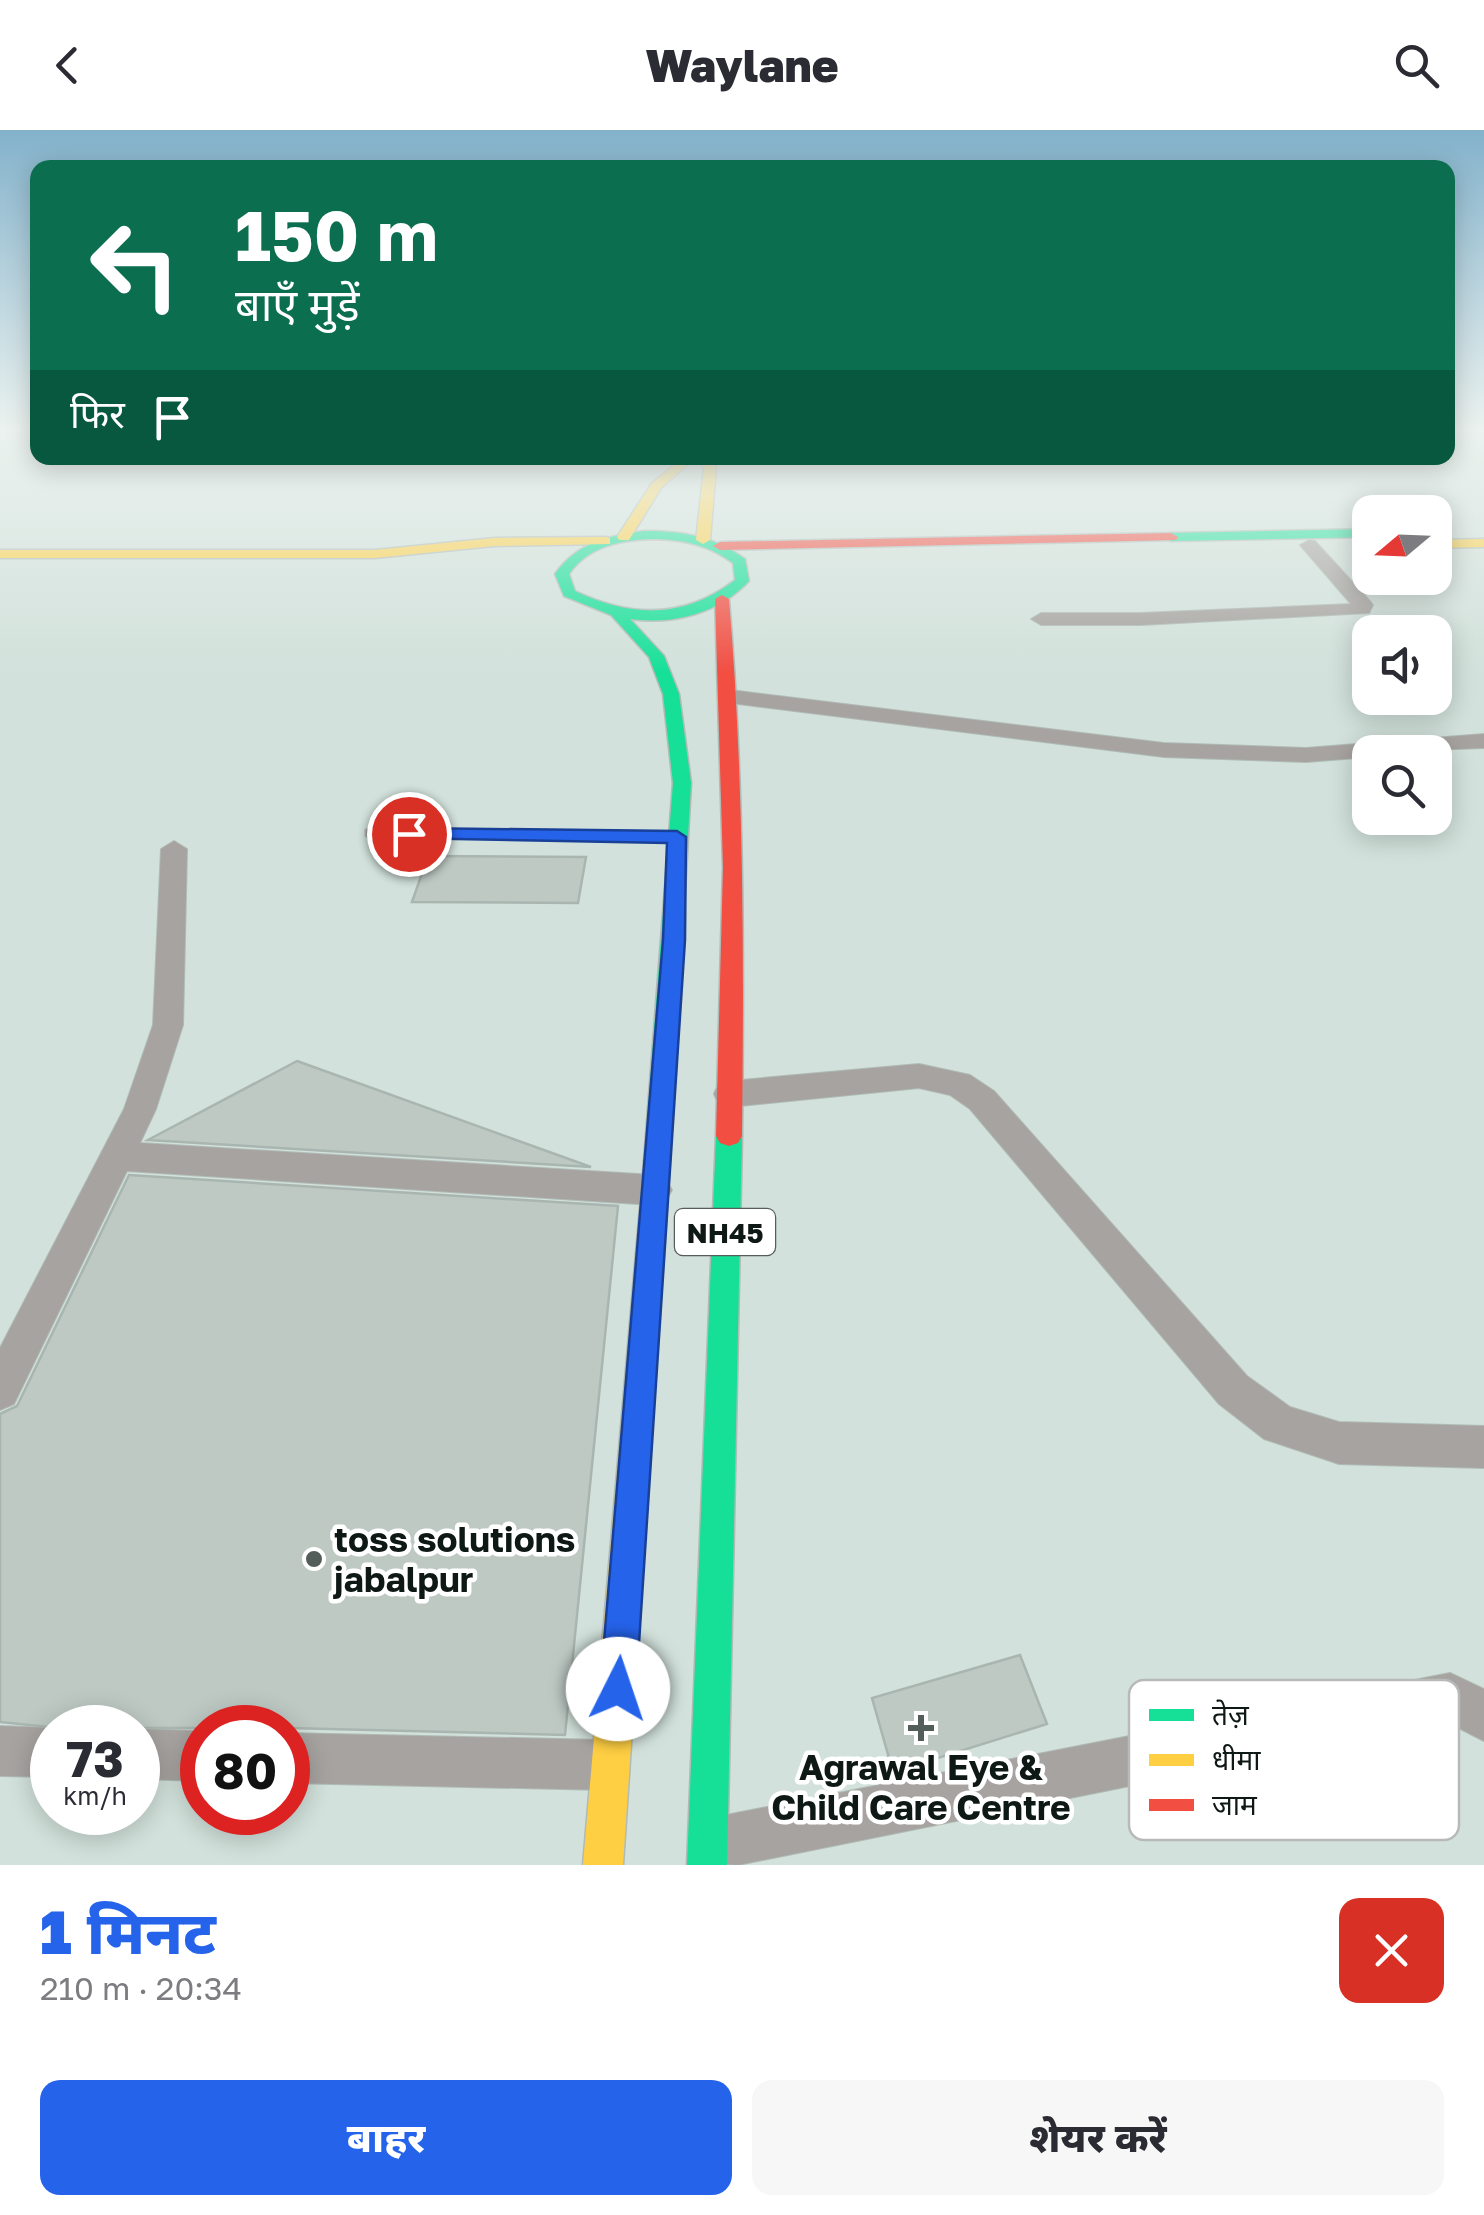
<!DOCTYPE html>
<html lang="hi">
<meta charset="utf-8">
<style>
body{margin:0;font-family:"Golos Text","Noto Sans Devanagari",sans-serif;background:#f7f7f7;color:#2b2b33;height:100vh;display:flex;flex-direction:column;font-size:38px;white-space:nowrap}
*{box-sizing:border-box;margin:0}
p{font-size:32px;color:#7c7c81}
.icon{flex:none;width:55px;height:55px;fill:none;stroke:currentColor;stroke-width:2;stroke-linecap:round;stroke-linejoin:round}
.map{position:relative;height:1735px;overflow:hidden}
.sheet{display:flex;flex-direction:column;background:#fff;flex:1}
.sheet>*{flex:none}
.guide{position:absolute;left:30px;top:30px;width:1425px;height:305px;border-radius:20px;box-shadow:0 5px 25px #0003;background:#0b6e4f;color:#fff;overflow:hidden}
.needle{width:65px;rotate:251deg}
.tools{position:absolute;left:1352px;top:365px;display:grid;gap:20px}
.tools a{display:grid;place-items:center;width:100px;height:100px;border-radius:20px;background:#fff;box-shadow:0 5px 25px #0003;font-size:50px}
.speed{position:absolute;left:30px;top:1575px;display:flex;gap:20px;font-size:50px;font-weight:700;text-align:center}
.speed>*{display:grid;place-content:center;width:130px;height:130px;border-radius:50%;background:#fff;box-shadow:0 5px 25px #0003;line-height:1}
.speed small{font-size:25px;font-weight:400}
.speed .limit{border:15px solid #d22;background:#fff;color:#111}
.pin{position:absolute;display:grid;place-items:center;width:85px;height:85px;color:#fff;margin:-42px;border:5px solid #fff;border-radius:50%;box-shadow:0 2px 10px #0007}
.me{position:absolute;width:110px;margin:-55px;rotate:4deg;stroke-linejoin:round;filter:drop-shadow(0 0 8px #0008)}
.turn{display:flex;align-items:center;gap:35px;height:210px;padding:0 40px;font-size:45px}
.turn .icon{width:130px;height:130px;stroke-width:2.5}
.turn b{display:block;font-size:70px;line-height:85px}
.then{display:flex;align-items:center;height:95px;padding:0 40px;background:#0003;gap:20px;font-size:38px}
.round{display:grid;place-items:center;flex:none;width:105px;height:105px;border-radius:20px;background:#f7f7f7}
.summary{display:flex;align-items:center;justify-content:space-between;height:170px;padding:0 40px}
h1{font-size:60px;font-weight:800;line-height:75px;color:#2563eb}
.action{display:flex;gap:20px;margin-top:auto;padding:20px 40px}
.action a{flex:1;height:115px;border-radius:20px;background:#2563eb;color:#fff;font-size:40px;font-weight:800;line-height:115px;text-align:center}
.action a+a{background:#f7f7f7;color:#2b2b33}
header{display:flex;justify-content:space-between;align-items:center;height:130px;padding:0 40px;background:#fff;font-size:45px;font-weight:800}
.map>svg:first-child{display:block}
.building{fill:#bec9c4;stroke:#a9b5b0;stroke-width:2.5}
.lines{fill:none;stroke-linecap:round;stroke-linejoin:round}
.lane-casing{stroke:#b0bbb6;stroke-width:3}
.street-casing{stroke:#b0bbb6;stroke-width:2}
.fast-casing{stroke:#b0bbb6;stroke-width:3}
.slow-casing{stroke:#b0bbb6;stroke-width:3}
.jam-casing{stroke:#b0bbb6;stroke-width:3}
.lane{fill:#a7a3a0;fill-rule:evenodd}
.street{fill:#a7a3a0;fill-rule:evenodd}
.fast{fill:#16e098;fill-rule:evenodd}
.slow{fill:#ffcf43;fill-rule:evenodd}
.jam{fill:#f24e42;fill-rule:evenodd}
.route{fill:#2563eb;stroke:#184099;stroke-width:2.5}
.poi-dot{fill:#535e5a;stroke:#fff;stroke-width:4}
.labels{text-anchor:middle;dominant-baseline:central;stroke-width:9;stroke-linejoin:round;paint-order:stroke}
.shield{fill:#fff;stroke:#565d5a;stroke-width:2.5}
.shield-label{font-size:28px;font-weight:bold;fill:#0e1814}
.near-poi-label{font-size:35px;font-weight:bold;fill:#0e1814;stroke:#fff;text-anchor:start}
.key{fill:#fff;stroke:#b7bab8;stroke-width:2.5}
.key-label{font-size:28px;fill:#0e1814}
</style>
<header><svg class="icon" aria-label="back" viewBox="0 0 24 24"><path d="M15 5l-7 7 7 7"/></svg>Waylane<svg class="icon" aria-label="search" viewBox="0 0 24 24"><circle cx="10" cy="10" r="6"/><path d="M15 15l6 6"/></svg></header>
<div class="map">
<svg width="1484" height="1735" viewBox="0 0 1484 1735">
<rect width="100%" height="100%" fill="#d2e1db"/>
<!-- building -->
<g class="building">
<polygon points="428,726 586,727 578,773 412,772"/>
<polygon points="297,931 591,1037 148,1010"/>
<polygon points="129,1045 618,1076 565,1605 288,1598 58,1598 0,1592 0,1284 17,1276"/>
<polygon points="1020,1525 1047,1594 893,1642 872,1568"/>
</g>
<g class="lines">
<!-- lane casing -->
<g class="lane-casing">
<polygon id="lane" points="371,699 677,703 683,707 677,711 366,706 366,700"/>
</g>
<!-- street casing -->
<g class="street-casing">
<g id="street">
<polygon points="1309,410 1315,411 1370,471 1373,475 1369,483 1141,495 1041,495 1031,489 1041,483 1141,483 1351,474 1300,415"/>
<polygon points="730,560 1164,613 1306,618 1484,604 1484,618 1370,622 1370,627 1306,632 1164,627 722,572 719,567 722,562"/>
<polygon points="174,711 187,719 183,895 156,979 140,1013 654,1045 666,1050 672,1060 666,1070 654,1075 127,1041 14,1274 0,1280 0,1218 124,979 153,895 161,719"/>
<polygon points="919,934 970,945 994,961 1247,1246 1290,1277 1339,1292 1484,1296 1484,1338 1339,1334 1264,1309 1219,1274 970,979 950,965 919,958 730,977 718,973 714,964 718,955 730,951"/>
<polygon points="1450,1543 1484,1559 1484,1611 1447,1592 738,1735 697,1732 690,1713 697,1694 716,1687"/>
<polygon points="0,1596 54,1598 52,1647 0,1646"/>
<polygon points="138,1599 202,1601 202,1651 138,1649"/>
<polygon points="288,1603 604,1610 622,1617 629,1635 622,1653 604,1660 288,1653"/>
</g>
</g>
<!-- fast casing -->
<g class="fast-casing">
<g id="fast">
<polygon points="1370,399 1370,407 1171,411 1164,407 1171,403"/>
<path d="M 644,401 C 681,401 714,406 745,429 L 749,451 C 719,483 674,495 630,489 L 664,526 L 679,564 L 691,653 L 670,1031 L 666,1039 L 657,1042 L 648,1039 L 644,1031 L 673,653 L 663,564 L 649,527 L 611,485 L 564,466 L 555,444 C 577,413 607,406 644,401 ZM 657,409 C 686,410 710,416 733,433 L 735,450 C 685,489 631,488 575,461 L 569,444 C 589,415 624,409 657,409 Z"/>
<polygon points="729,996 738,999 742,1006 727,1735 687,1735 716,1006 720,999"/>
</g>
</g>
<!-- slow casing -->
<g class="slow-casing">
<g id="slow">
<polygon points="683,328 695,328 661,358 629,410 619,410 617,407 652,353"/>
<polygon points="699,328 710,328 716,338 710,410 703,414 696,410 704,338"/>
<polygon points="605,407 610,408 610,414 494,416 375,428 0,428 0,420 375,420 494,408"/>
<polygon points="1484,409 1484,417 1435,418 1435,410"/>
<polygon points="657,1020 666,1023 670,1031 623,1735 583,1735 644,1031 648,1023"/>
</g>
</g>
<!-- jam casing -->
<g class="jam-casing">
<g id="jam">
<polygon points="1171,403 1178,407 1176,410 720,420 713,416 720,412"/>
<path d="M 722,465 L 729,469 C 744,648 744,827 742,1006 L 738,1013 L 729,1016 L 720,1013 L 716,1006 L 723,737 L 715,469 Z"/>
</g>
</g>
<!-- lane -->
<use href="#lane" class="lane"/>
<!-- street -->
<use href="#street" class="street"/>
<!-- fast -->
<use href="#fast" class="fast"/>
<!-- slow -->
<use href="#slow" class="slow"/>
<!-- jam -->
<use href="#jam" class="jam"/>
</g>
<!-- sky -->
<linearGradient id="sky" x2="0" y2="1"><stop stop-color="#83b2cb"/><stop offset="0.55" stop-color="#ebf2ef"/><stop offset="1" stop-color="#ebf2ef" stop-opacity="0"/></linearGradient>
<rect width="1484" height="543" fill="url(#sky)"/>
<!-- route -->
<polygon class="route" points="409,698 677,701 686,707 685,810 636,1559 631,1572 618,1577 605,1572 600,1559 663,810 667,713 402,708 400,704"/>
<!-- markers -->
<g class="poi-dot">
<circle cx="314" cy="1429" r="10"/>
<path d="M916 1583h10v10h10v10h-10v10h-10v-10h-10v-10h10z"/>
</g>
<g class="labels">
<!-- shield labels -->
<rect class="shield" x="675" y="1079" width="100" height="46" rx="8"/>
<g class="shield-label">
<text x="725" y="1102">NH45</text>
</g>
<!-- near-poi labels -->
<g class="near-poi-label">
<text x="334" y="1409">toss solutions<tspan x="334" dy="40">jabalpur</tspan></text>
<text x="921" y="1637" text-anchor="middle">Agrawal Eye &amp;<tspan x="921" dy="40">Child Care Centre</tspan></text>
</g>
</g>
<!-- legend -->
<rect x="1129" y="1550" width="330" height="160" rx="15" class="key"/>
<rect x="1149" y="1579" width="45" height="12" fill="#16e098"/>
<rect x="1149" y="1624" width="45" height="12" fill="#ffcf43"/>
<rect x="1149" y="1669" width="45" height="12" fill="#f24e42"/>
<g class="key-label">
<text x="1212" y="1595">तेज़</text>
<text x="1212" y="1640">धीमा</text>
<text x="1212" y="1685">जाम</text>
</g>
</svg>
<div class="tools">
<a><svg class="needle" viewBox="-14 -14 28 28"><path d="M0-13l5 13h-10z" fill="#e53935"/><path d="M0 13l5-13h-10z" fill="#7c7c81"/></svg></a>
<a><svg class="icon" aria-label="sound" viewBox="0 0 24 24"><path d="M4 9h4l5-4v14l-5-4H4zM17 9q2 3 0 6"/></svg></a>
<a><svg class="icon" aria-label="search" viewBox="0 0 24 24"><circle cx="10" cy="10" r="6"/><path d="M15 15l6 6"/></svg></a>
</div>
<div class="speed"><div>73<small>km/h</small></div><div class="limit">80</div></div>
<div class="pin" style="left:409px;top:704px;background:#d93025"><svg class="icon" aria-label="arrive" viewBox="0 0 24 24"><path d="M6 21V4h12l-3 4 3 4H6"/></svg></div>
<svg class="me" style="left:618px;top:1559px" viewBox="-20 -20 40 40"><circle r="19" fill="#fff"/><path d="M0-13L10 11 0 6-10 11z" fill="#2563eb"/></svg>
<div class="guide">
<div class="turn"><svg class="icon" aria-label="left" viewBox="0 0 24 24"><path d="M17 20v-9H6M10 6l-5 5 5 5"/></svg><div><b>150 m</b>बाएँ मुड़ें</div></div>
<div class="then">फिर<svg class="icon" aria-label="arrive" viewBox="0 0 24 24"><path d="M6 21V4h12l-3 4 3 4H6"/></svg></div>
</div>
</div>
<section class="sheet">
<div class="summary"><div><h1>1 मिनट</h1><p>210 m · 20:34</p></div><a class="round" style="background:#d93025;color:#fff"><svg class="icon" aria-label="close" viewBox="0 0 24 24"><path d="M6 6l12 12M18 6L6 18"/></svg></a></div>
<div class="action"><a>बाहर</a><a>शेयर करें</a></div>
</section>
